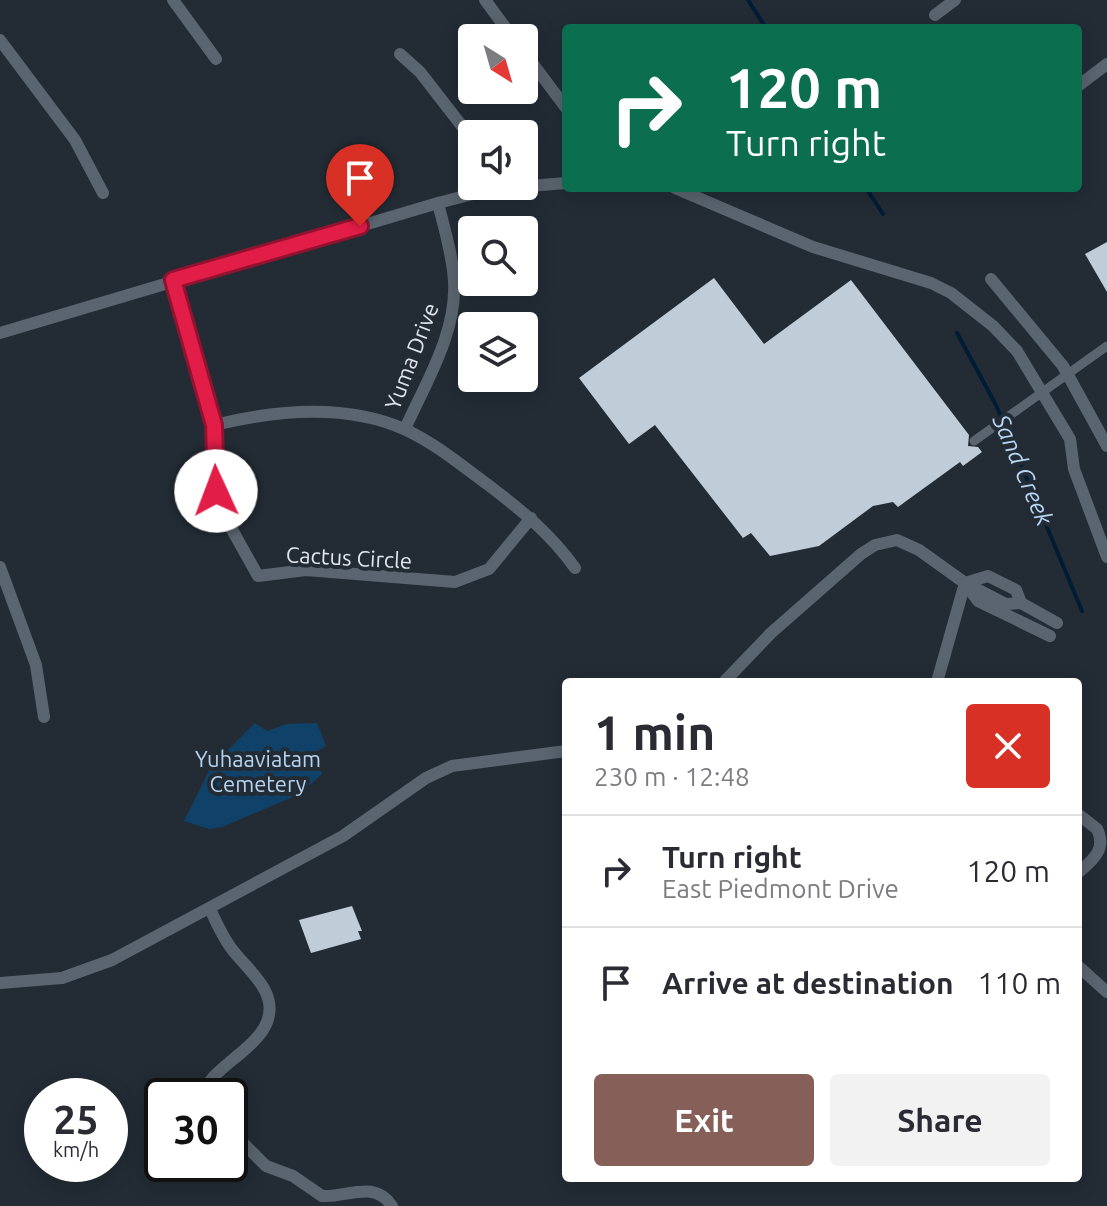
<!DOCTYPE html>
<meta charset="utf-8">
<style>
body{margin:0;font-family:Ubuntu,sans-serif;background:#f2f2f3;color:#2b2b33;height:100vh;display:flex;flex-direction:column;font-size:30px;white-space:nowrap}
*{box-sizing:border-box;margin:0}
p{font-size:26px;color:#7c7c81}
.icon{flex:none;width:44px;height:44px;fill:none;stroke:currentColor;stroke-width:2;stroke-linecap:round;stroke-linejoin:round}
.map{position:relative;flex:1;overflow:hidden}
.details{position:absolute;left:562px;top:678px;width:520px;height:504px;display:flex;flex-direction:column;background:#fff;border-radius:8px;box-shadow:0 4px 20px #0003}
.details>*{flex:none}
.banner{position:absolute;left:562px;top:24px;width:520px;height:168px;border-radius:8px;box-shadow:0 4px 20px #0003;background:#0b6e4f;color:#fff;overflow:hidden}
.needle{width:52px;rotate:143deg}
.fabs{position:absolute;left:458px;top:24px;display:grid;gap:16px}
.fabs a{display:grid;place-items:center;width:80px;height:80px;border-radius:8px;background:#fff;box-shadow:0 4px 20px #0003;font-size:40px}
.speed{position:absolute;left:24px;top:1078px;display:flex;gap:16px;font-size:40px;font-weight:700;text-align:center}
.speed>*{display:grid;place-content:center;width:104px;height:104px;border-radius:50%;background:#fff;box-shadow:0 4px 20px #0003;line-height:1}
.speed small{font-size:20px;font-weight:400}
.speed .limit{border:4px solid #111;border-radius:12px;background:#fff;color:#111}
.pin{position:absolute;display:grid;place-items:center;width:68px;height:68px;color:#fff;margin:-82px -34px;border-radius:50% 50% 50% 0;rotate:-45deg;box-shadow:0 0 8px #0007}
.pin .icon{rotate:45deg}
.me{position:absolute;width:88px;margin:-44px;rotate:358deg;stroke-linejoin:round;filter:drop-shadow(0 0 6px #0008)}
.turn{display:flex;align-items:center;gap:28px;height:168px;padding:0 32px;font-size:36px}
.turn .icon{width:104px;height:104px;stroke-width:2.5}
.turn b{display:block;font-size:56px;line-height:68px}
.round{display:grid;place-items:center;flex:none;width:84px;height:84px;border-radius:8px;background:#f2f2f3}
.headline{display:flex;align-items:center;justify-content:space-between;height:136px;padding:0 32px}
h1{font-size:48px;font-weight:600;line-height:60px}
.cta{display:flex;gap:16px;margin-top:auto;padding:16px 32px}
.cta a{flex:1;height:92px;border-radius:8px;background:#855f58;color:#fff;font-size:32px;font-weight:600;line-height:92px;text-align:center}
.cta a+a{background:#f2f2f3;color:#2b2b33}
ul{padding:0;list-style:none}
li{display:flex;align-items:center;gap:24px;height:112px;padding:0 32px;border-top:2px solid #e1e1e2}
li div{flex:1}
li b{display:block;font-size:30px}
li em{font-style:normal}
.map>svg:first-child{display:block}
.green{fill:#104269}
.lines{fill:none;stroke-linecap:round;stroke-linejoin:round}
.stream{stroke:#001d36;stroke-width:4}
.building{fill:#c0ccd8}
.pedestrian{stroke:#5b656f;stroke-width:9}
.minor{stroke:#5b656f;stroke-width:12}
.route-casing{stroke:#92132f;stroke-width:20}
.route{stroke:#e11d48;stroke-width:14}
.labels{text-anchor:middle;dominant-baseline:central;stroke-width:8;stroke-linejoin:round;paint-order:stroke}
.street-label{font-size:22px;fill:#e0e6ec;stroke:#232c35}
.park-label{font-size:22px;fill:#b5d3f0;stroke:#232c35}
.water-label{font-size:24px;font-style:italic;fill:#b8d6f4;stroke:#232c35}
</style>
<div class="map">
<svg width="1107" height="1206" viewBox="0 0 1107 1206">
<rect width="100%" height="100%" fill="#232c35"/>
<!-- green -->
<polygon class="green" points="255,723 267,731 287,724 317,723 326,746 314,753 322,774 300,794 222,827 209,829 184,821 211,767"/>
<g class="lines">
<!-- stream -->
<g class="stream">
<polyline points="748,0 766,28"/>
<polyline points="866,188 883,214"/>
<polyline points="957,333 996,405 1082,611"/>
</g>
</g>
<!-- building -->
<g class="building">
<polygon points="1107,242 1107,292 1085,254"/>
<polygon points="714,278 764,344 851,280 969,435 968,446 978,447 982,452 963,466 960,462 898,507 893,502 873,506 819,546 770,556 751,533 743,538 655,425 629,444 579,378"/>
<polygon points="352,906 362,931 358,931 361,939 311,953 299,920"/>
</g>
<g class="lines">
<!-- pedestrian -->
<polyline class="pedestrian" points="974,441 1107,346"/>
<!-- minor -->
<g class="minor">
<polyline points="173,0 216,59"/>
<polyline points="485,0 513,38"/>
<polyline points="935,15 955,0"/>
<polyline points="0,40 75,140 103,193"/>
<polyline points="524,52 566,108"/>
<polyline points="400,54 420,72 472,139"/>
<polyline points="1078,86 1107,64"/>
<polyline points="675,188 813,247 931,283 951,293 993,326 1017,351 1070,439 1074,469 1107,557"/>
<polyline points="991,279 1063,366 1107,446"/>
<polyline points="173,280 214,425 216,491 225,517 258,576 306,570 455,582 489,569 531,518"/>
<polyline points="0,333 438,203 492,189 566,183"/>
<path d="M 214,425 C 276,410 347,403 406,430 C 436,444 461,465 487,484 C 521,510 550,533 575,568"/>
<path d="M 405,429 C 425,384 457,333 454,282 C 453,256 444,228 438,203"/>
<polyline points="0,567 36,665 44,717"/>
<polyline points="965,583 988,576 1016,590 1021,603"/>
<polyline points="967,586 978,601 1050,636"/>
<polyline points="724,682 771,633 861,554 875,545 897,540 919,550 965,583 1006,604 1021,603 1057,623"/>
<polyline points="937,682 965,583"/>
<path d="M 1078,814 L 1097,829 C 1107,849 1093,860 1078,873"/>
<polyline points="1078,966 1107,992"/>
<polyline points="0,983 62,978 112,960 343,836 426,778 452,766 566,751"/>
<path d="M 204,1096 C 204,1072 256,1051 267,1022 C 279,991 247,970 231,948 C 222,936 216,922 210,909"/>
<path d="M 230,1130 L 266,1166 L 293,1176 L 322,1196 C 347,1198 374,1179 392,1206"/>
</g>
</g>
<g class="lines">
<!-- route casing -->
<g class="route-casing">
<polyline id="route" points="216,491 214,425 173,280 360,226"/>
</g>
<!-- route -->
<use href="#route" class="route"/>
</g>
<g class="labels">
<!-- street labels -->
<g class="street-label">
<text transform="translate(411 356) rotate(-69)">Yuma Drive</text>
<text transform="translate(349 557) rotate(3)">Cactus Circle</text>
</g>
<!-- park labels -->
<g class="park-label">
<text x="258" y="758">Yuhaaviatam<tspan x="258" dy="25">Cemetery</tspan></text>
</g>
<!-- water labels -->
<g class="water-label">
<text transform="translate(1023 470) rotate(67)">Sand Creek</text>
</g>
</g>
</svg>
<div class="fabs">
<a><svg class="needle" viewBox="-14 -14 28 28"><path d="M0-13l5 13h-10z" fill="#e53935"/><path d="M0 13l5-13h-10z" fill="#7c7c81"/></svg></a>
<a><svg class="icon" aria-label="sound" viewBox="0 0 24 24"><path d="M4 9h4l5-4v14l-5-4H4zM17 9q2 3 0 6"/></svg></a>
<a><svg class="icon" aria-label="search" viewBox="0 0 24 24"><circle cx="10" cy="10" r="6"/><path d="M15 15l6 6"/></svg></a>
<a><svg class="icon" aria-label="layers" viewBox="0 0 24 24"><path d="M12 4l9 5-9 5-9-5zM3 14l9 5 9-5"/></svg></a>
</div>
<div class="speed"><div>25<small>km/h</small></div><div class="limit">30</div></div>
<div class="pin" style="left:360px;top:226px;background:#d93025"><svg class="icon" aria-label="arrive" viewBox="0 0 24 24"><path d="M6 21V4h12l-3 4 3 4H6"/></svg></div>
<svg class="me" style="left:216px;top:491px" viewBox="-20 -20 40 40"><circle r="19" fill="#fff"/><path d="M0-13L10 11 0 6-10 11z" fill="#e11d48"/></svg>
<div class="banner">
<div class="turn"><svg class="icon" aria-label="right" viewBox="0 0 24 24"><path d="M7 20v-9h11M14 6l5 5-5 5"/></svg><div><b>120 m</b>Turn right</div></div>
</div>
<section class="details">
<div class="headline"><div><h1>1 min</h1><p>230 m · 12:48</p></div><a class="round" style="background:#d93025;color:#fff"><svg class="icon" aria-label="close" viewBox="0 0 24 24"><path d="M6 6l12 12M18 6L6 18"/></svg></a></div>
<ul>
<li><svg class="icon" aria-label="right" viewBox="0 0 24 24"><path d="M7 20v-9h11M14 6l5 5-5 5"/></svg><div><b>Turn right</b><p>East Piedmont Drive</p></div><em>120 m</em></li>
<li><svg class="icon" aria-label="arrive" viewBox="0 0 24 24"><path d="M6 21V4h12l-3 4 3 4H6"/></svg><div><b>Arrive at destination</b></div><em>110 m</em></li>
</ul>
<div class="cta"><a>Exit</a><a>Share</a></div>
</section>
</div>
